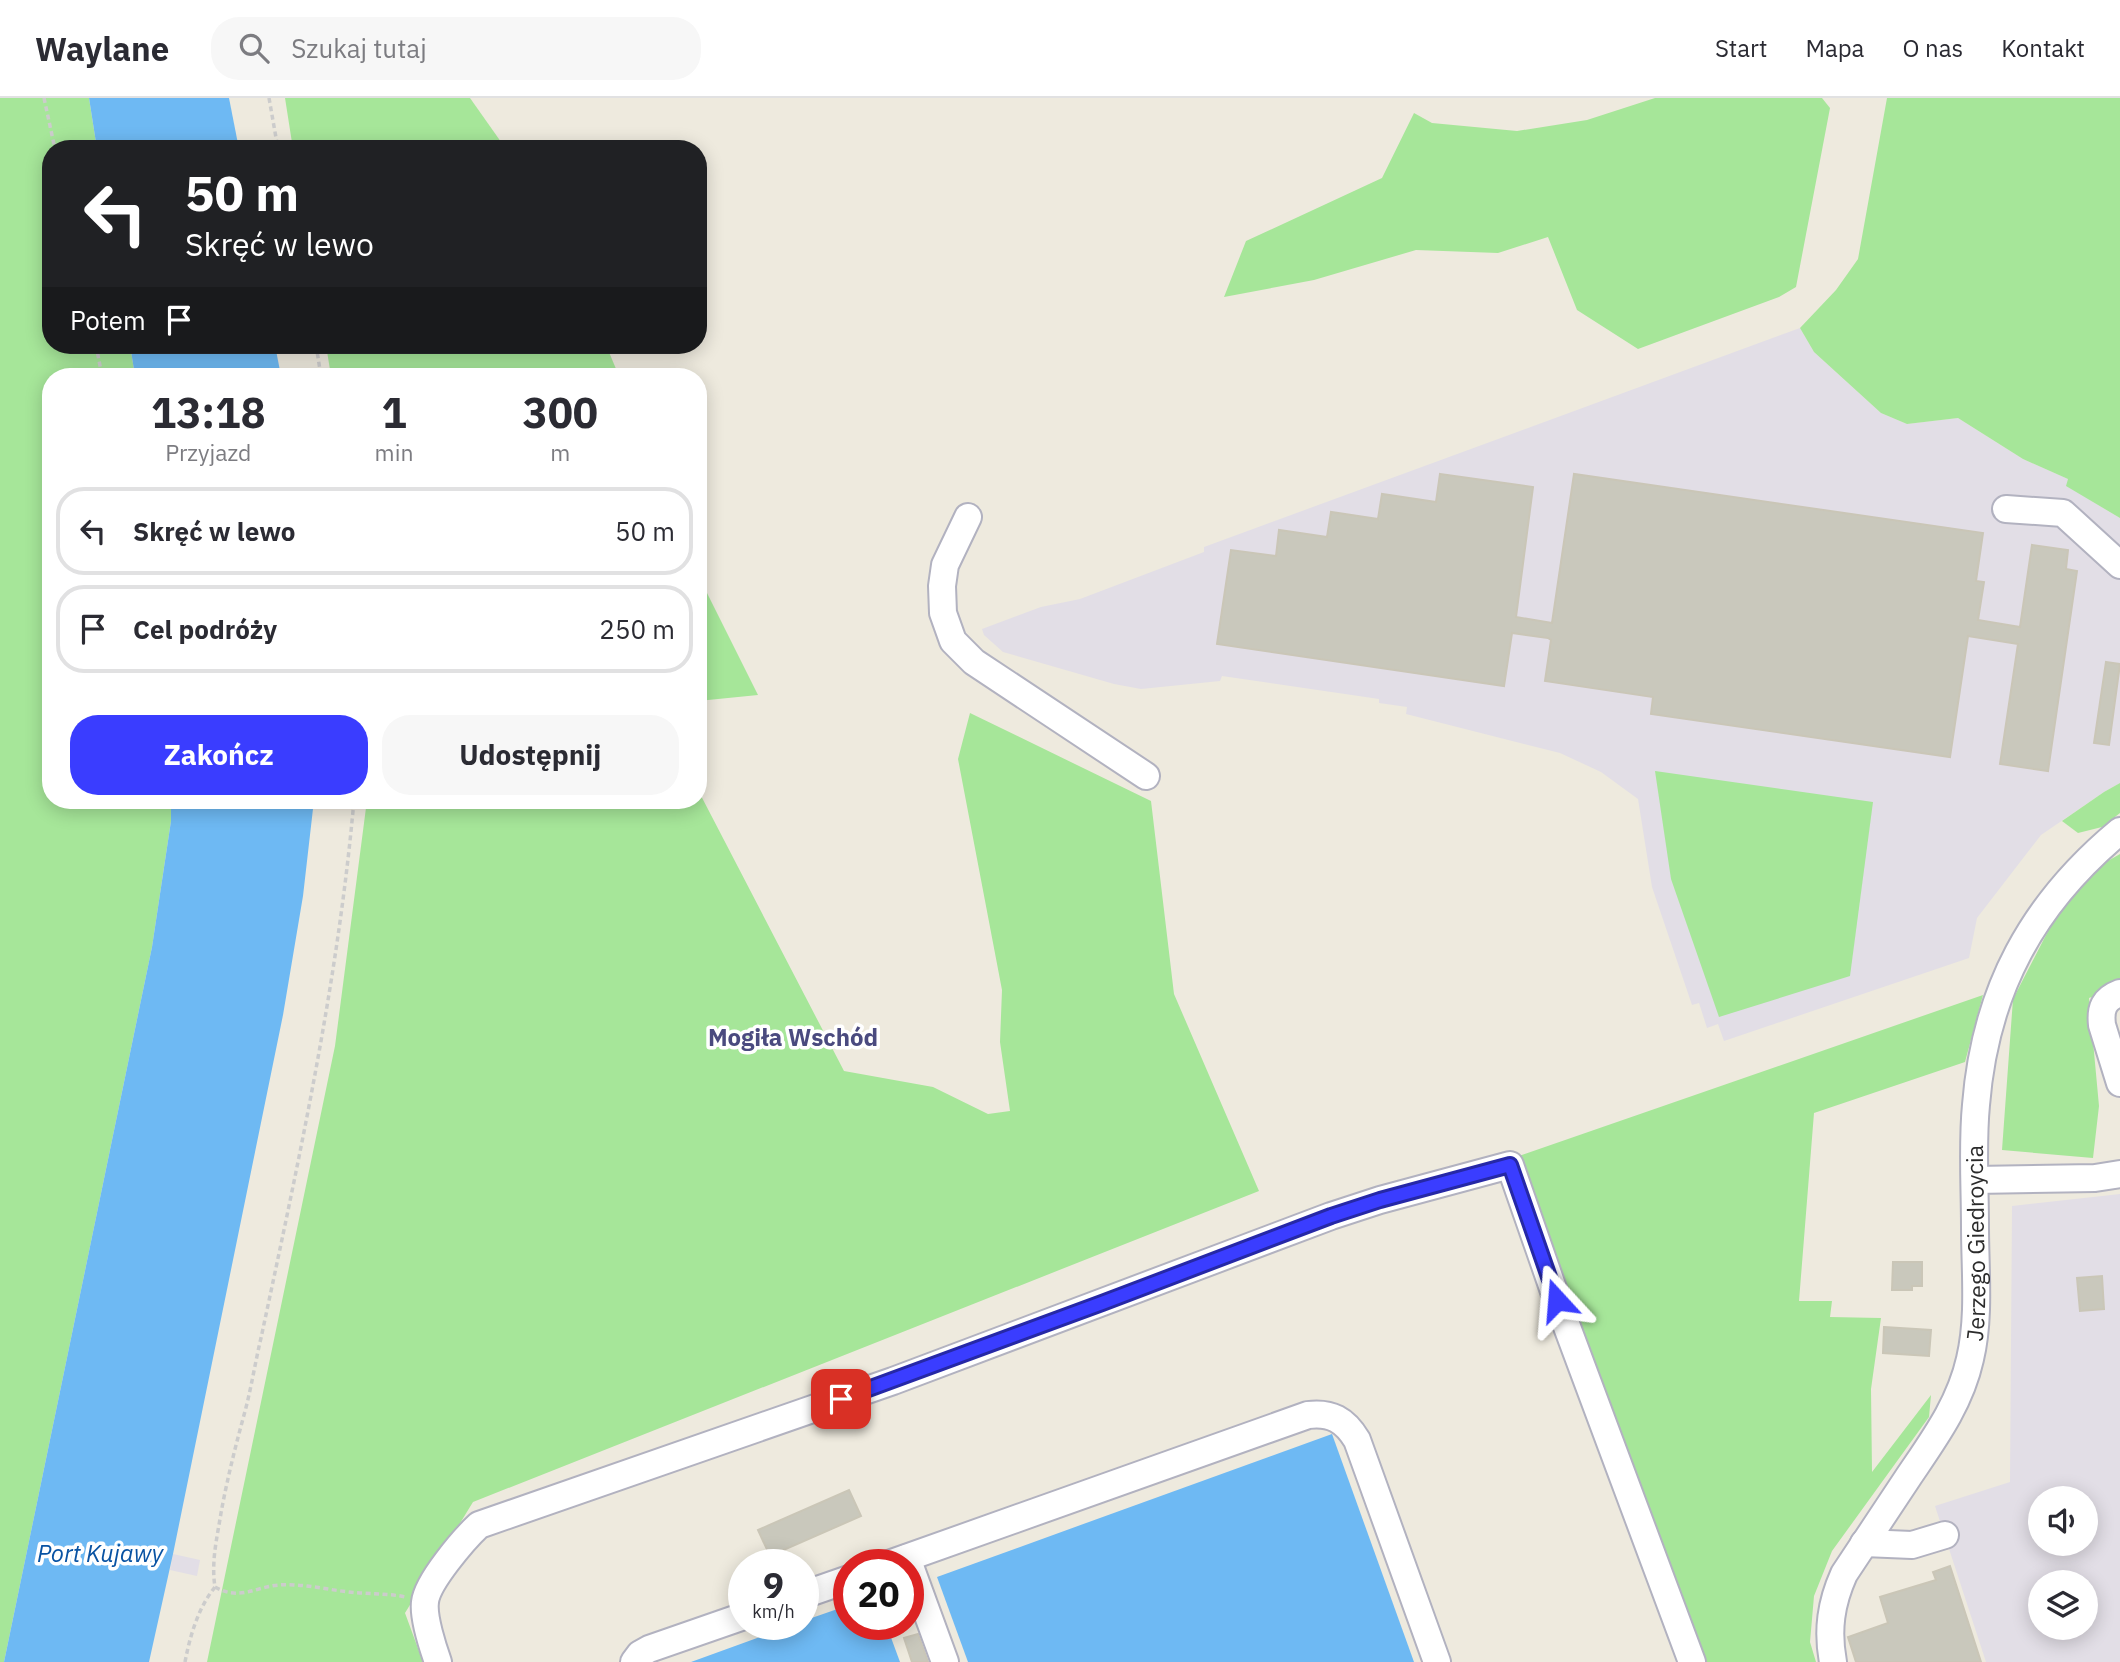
<!DOCTYPE html>
<html lang="pl">
<meta charset="utf-8">
<style>
body{margin:0;font-family:"IBM Plex Sans",sans-serif;background:#f7f7f7;color:#2b2b33;height:100vh;display:flex;flex-direction:column;font-size:26px;white-space:nowrap}
*{box-sizing:border-box;margin:0}
p{font-size:23px;color:#7c7c81}
.icon{flex:none;width:38px;height:38px;fill:none;stroke:currentColor;stroke-width:2;stroke-linecap:round;stroke-linejoin:round}
.map{position:relative;flex:1;overflow:hidden}
.drawer{position:absolute;left:42px;top:270px;width:665px;height:441px;display:flex;flex-direction:column;background:#fff;border-radius:28px;box-shadow:0 4px 18px #0003}
.drawer>*{flex:none}
.top-card{position:absolute;left:42px;top:42px;width:665px;height:214px;border-radius:28px;box-shadow:0 4px 18px #0003;background:#202124;color:#fff;overflow:hidden}
.fabs{position:absolute;left:2028px;top:1388px;display:grid;gap:14px}
.fabs a{display:grid;place-items:center;width:70px;height:70px;border-radius:50%;background:#fff;box-shadow:0 4px 18px #0003;font-size:35px}
.speed{position:absolute;left:728px;top:1451px;display:flex;gap:14px;font-size:35px;font-weight:700;text-align:center}
.speed>*{display:grid;place-content:center;width:91px;height:91px;border-radius:50%;background:#fff;box-shadow:0 4px 18px #0003;line-height:1}
.speed small{font-size:18px;font-weight:400}
.speed .limit{border:10px solid #d22;background:#fff;color:#111}
.pin{position:absolute;display:grid;place-items:center;width:60px;height:60px;color:#fff;margin:-30px;border-radius:14px;box-shadow:0 4px 10px #0006}
.me{position:absolute;width:77px;margin:-38px;rotate:341deg;stroke-linejoin:round;filter:drop-shadow(0 0 5px #0008)}
.turn{display:flex;align-items:center;gap:24px;height:147px;padding:0 28px;font-size:32px}
.turn .icon{width:91px;height:91px;stroke-width:2.5}
.turn b{display:block;font-size:49px;line-height:60px}
.then{display:flex;align-items:center;height:66px;padding:0 28px;background:#0003;gap:14px;font-size:26px}
.eta{display:flex;justify-content:space-evenly;align-items:center;height:119px;text-align:center}
.eta b{font-size:42px;font-weight:700;line-height:49px}
.primary-button{display:flex;gap:14px;margin-top:auto;padding:14px 28px}
.primary-button a{flex:1;height:80px;border-radius:28px;background:#3a3dff;color:#fff;font-size:28px;font-weight:700;line-height:80px;text-align:center}
.primary-button a+a{background:#f7f7f7;color:#2b2b33}
ul{padding:0;list-style:none}
li{display:flex;align-items:center;gap:21px;height:88px;margin:0 14px 10px;padding:0 14px;border:4px solid #e1e1e2;border-radius:28px}
li div{flex:1}
li b{display:block;font-size:26px}
li em{font-style:normal}
header{display:flex;align-items:center;gap:42px;box-sizing:border-box;height:98px;padding:0 35px;background:#fff;border-bottom:2px solid #e1e1e2}
header strong{font-size:33px}
nav{display:flex;gap:38px;margin-inline-start:auto;font-size:24px}
.search{width:490px;height:63px;background:#f7f7f7;display:flex;align-items:center;gap:18px;box-sizing:border-box;padding:0 24px;border-radius:28px;color:#7c7c81;font-size:26px}
.map>svg:first-child{display:block}
.industrial{fill:#e2dee6;fill-rule:evenodd}
.green{fill:#a6e699}
.water{fill:#6eb9f3}
.building{fill:#c9c8bc;stroke:#cac6b7;stroke-width:2}
.lines{fill:none;stroke-linecap:round;stroke-linejoin:round}
.minor-casing{stroke:#b2b2c0;stroke-width:30}
.path{stroke:#ccc;stroke-width:3.5;stroke-dasharray:5 3.5;stroke-linecap:butt}
.minor{stroke:#fff;stroke-width:26}
.route-casing{stroke:#2628a6;stroke-width:18}
.route{stroke:#3a3dff;stroke-width:12}
.labels{text-anchor:middle;dominant-baseline:central;stroke-width:7;stroke-linejoin:round;paint-order:stroke}
.street-label{font-size:23px;fill:#2c2c2c;stroke:#fff}
.neighbourhood-label{font-size:24px;font-weight:bold;fill:#4a4a7f;stroke:#fff}
.water-label{font-size:24px;font-style:italic;fill:#0953a3;stroke:#fff}
</style>
<header>
<strong>Waylane</strong>
<div class="search"><svg class="icon" aria-label="search" viewBox="0 0 24 24"><circle cx="10" cy="10" r="6"/><path d="M15 15l6 6"/></svg>Szukaj tutaj</div>
<nav><a>Start</a><a>Mapa</a><a>O nas</a><a>Kontakt</a></nav>
</header>
<div class="map">
<svg width="2120" height="1564" viewBox="0 0 2120 1564">
<rect width="100%" height="100%" fill="#eeeade"/>
<!-- industrial -->
<g class="industrial">
<polygon points="1800,230 1814,254 1881,315 1907,326 1958,320 2023,361 2068,381 2067,388 2120,420 2120,685 2104,694 2041,737 1977,820 1969,860 1724,943 1718,926 1707,930 1699,905 1692,907 1652,789 1638,701 1601,674 1560,655 1406,616 1407,609 1379,605 1379,601 1222,578 1220,583 1141,591 1114,586 1003,554 984,537 982,531 1041,509 1080,501 1204,454 1204,449"/>
<path d="M 2120,1096 L 2120,1564 L 1986,1564 L 1935,1408 L 2010,1384 L 2012,1108 ZM 2040,1400 L 2086,1400 L 2086,1446 L 2040,1446 ZM 2040,1484 L 2086,1484 L 2086,1530 L 2040,1530 Z"/>
<polygon points="173,1456 200,1462 197,1478 170,1472"/>
</g>
<!-- green -->
<g class="green">
<polygon points="0,0 89,0 97,51 51,51 51,247 130,247 135,278 51,278 51,702 171,702 171,723 152,849 4,1564 0,1564"/>
<polygon points="285,0 470,0 506,51 293,51"/>
<polygon points="1655,0 1822,0 1830,10 1796,189 1779,199 1638,251 1577,212 1548,139 1498,155 1416,152 1314,182 1224,199 1246,143 1382,80 1414,15 1432,25 1517,33 1587,22"/>
<polygon points="1887,0 2120,0 2120,420 2066,388 2068,381 2023,361 1958,320 1907,326 1881,315 1814,254 1800,230 1836,192 1858,161"/>
<polygon points="326,247 606,247 619,278 331,278"/>
<polygon points="698,477 758,597 698,603"/>
<polygon points="970,615 1151,703 1174,896 1259,1093 473,1404 405,1515 423,1564 207,1564 335,948 367,702 698,702 698,692 844,973 933,989 988,1016 1010,1013 1000,944 1002,892 958,661"/>
<polygon points="1655,673 1873,704 1850,878 1719,919 1671,781"/>
<polygon points="2120,685 2120,715 2102,729 2078,735 2062,723 2104,694"/>
<polygon points="2120,756 2120,889 2089,900 2099,1008 2093,1060 2002,1052 2013,901 2062,806 2106,764"/>
<polygon points="1983,897 1965,964 1814,1015 1799,1203 1832,1203 1830,1219 1881,1220 1871,1291 1872,1374 1931,1297 1929,1319 1832,1453 1814,1498 1810,1544 1816,1564 1701,1564 1686,1518 1519,1058"/>
</g>
<!-- water -->
<g class="water">
<polygon points="89,0 229,0 239,51 97,51"/>
<polygon points="130,247 275,247 281,278 135,278"/>
<polygon points="171,702 314,702 303,798 283,917 173,1456 149,1564 4,1564 152,849 171,723"/>
<polygon points="1332,1336 1414,1564 968,1564 937,1479"/>
<polygon points="849,1507 849,1526 886,1526 900,1564 691,1564 796,1526 803,1526 803,1523"/>
</g>
<!-- building -->
<g class="building">
<polygon points="1440,376 1533,389 1516,519 1552,525 1574,376 1983,435 1976,483 1984,484 1978,522 2020,529 2032,447 2068,452 2066,471 2077,473 2048,673 2000,666 2018,546 1968,538 1950,659 1651,616 1653,599 1545,583 1551,542 1548,540 1512,535 1504,588 1217,546 1231,452 1276,458 1279,432 1327,439 1331,414 1378,421 1382,396 1436,404"/>
<polygon points="2106,564 2120,566 2109,647 2094,645"/>
<polygon points="1893,1164 1922,1164 1922,1188 1912,1188 1912,1192 1892,1192"/>
<polygon points="2102,1178 2104,1211 2080,1213 2077,1180"/>
<polygon points="1884,1229 1931,1232 1929,1258 1883,1255"/>
<polygon points="849,1392 861,1418 770,1458 758,1432"/>
<polygon points="1950,1468 1981,1564 1856,1564 1848,1539 1888,1525 1880,1499 1936,1482 1933,1474"/>
<polygon points="918,1536 928,1564 912,1564 904,1540"/>
</g>
<g class="lines">
<!-- minor casing -->
<g class="minor-casing">
<g id="minor">
<polyline points="2006,411 2063,415 2120,467"/>
<polyline points="968,419 945,467 942,488 943,515 953,543 974,564 1146,678"/>
<path d="M 2120,895 C 2104,901 2100,910 2102,927 L 2120,985"/>
<polyline points="1975,1082 2095,1080 2120,1076"/>
<polyline points="1864,1445 1912,1447 1945,1437"/>
<polyline points="907,1460 945,1564"/>
<path d="M 889,1466 L 1308,1317 C 1331,1314 1345,1322 1357,1342 L 1437,1564"/>
<polyline points="803,1497 849,1481"/>
<path d="M 438,1564 C 433,1550 423,1519 425,1504 C 427,1484 464,1441 479,1427 L 893,1283 L 1331,1118 L 1380,1102 L 1510,1067 L 1557,1202 L 1692,1564"/>
<polyline points="634,1564 640,1556 649,1551 744,1518"/>
<path id="s1" d="M 1833,1564 C 1827,1532 1831,1505 1844,1476 C 1866,1443 1887,1411 1909,1378 C 1934,1341 1960,1306 1970,1261 C 1980,1219 1975,1172 1975,1129 C 1975,1088 1972,1047 1976,1007 C 1985,893 2032,806 2120,733"/>
</g>
</g>
<!-- path -->
<g class="path">
<polyline points="44,0 55,51"/>
<polyline points="269,0 278,51"/>
<polyline points="96,247 102,278"/>
<polyline points="316,247 321,278"/>
<path d="M 215,1489 C 239,1503 255,1489 279,1487 C 306,1485 335,1494 362,1495 C 377,1496 391,1496 406,1499"/>
<path d="M 185,1564 C 190,1538 198,1510 215,1489 C 211,1464 217,1440 221,1415 C 227,1382 235,1350 244,1317 C 251,1292 255,1265 261,1240 C 299,1062 338,883 354,702"/>
</g>
<!-- minor -->
<use href="#minor" class="minor"/>
</g>
<g class="lines">
<!-- route casing -->
<g class="route-casing">
<polyline id="route" points="841,1301 1102,1205 1331,1118 1380,1102 1510,1067 1557,1202"/>
</g>
<!-- route -->
<use href="#route" class="route"/>
</g>
<g class="labels">
<!-- street labels -->
<g class="street-label">
<text stroke="none"><textPath href="#s1" startOffset="457">Jerzego Giedroycia</textPath></text>
</g>
<!-- neighbourhood labels -->
<g class="neighbourhood-label">
<text x="793" y="939">Mogiła Wschód</text>
</g>
<!-- water labels -->
<g class="water-label">
<text x="100" y="1455">Port Kujawy</text>
</g>
</g>
</svg>
<div class="fabs">
<a><svg class="icon" aria-label="sound" viewBox="0 0 24 24"><path d="M4 9h4l5-4v14l-5-4H4zM17 9q2 3 0 6"/></svg></a>
<a><svg class="icon" aria-label="layers" viewBox="0 0 24 24"><path d="M12 4l9 5-9 5-9-5zM3 14l9 5 9-5"/></svg></a>
</div>
<div class="speed"><div>9<small>km/h</small></div><div class="limit">20</div></div>
<div class="pin" style="left:841px;top:1301px;background:#d93025"><svg class="icon" aria-label="arrive" viewBox="0 0 24 24"><path d="M6 21V4h12l-3 4 3 4H6"/></svg></div>
<svg class="me" style="left:1557px;top:1202px" viewBox="-20 -20 40 40"><path d="M0-17L14 15 0 8-14 15z" fill="#3a3dff" stroke="#fff" stroke-width="4"/></svg>
<div class="top-card">
<div class="turn"><svg class="icon" aria-label="left" viewBox="0 0 24 24"><path d="M17 20v-9H6M10 6l-5 5 5 5"/></svg><div><b>50 m</b>Skręć w lewo</div></div>
<div class="then">Potem<svg class="icon" aria-label="arrive" viewBox="0 0 24 24"><path d="M6 21V4h12l-3 4 3 4H6"/></svg></div>
</div>
<section class="drawer">
<div class="eta">
<div><b>13:18</b><p>Przyjazd</p></div>
<div><b>1</b><p>min</p></div>
<div><b>300</b><p>m</p></div>
</div>
<ul>
<li><svg class="icon" aria-label="left" viewBox="0 0 24 24"><path d="M17 20v-9H6M10 6l-5 5 5 5"/></svg><div><b>Skręć w lewo</b></div><em>50 m</em></li>
<li><svg class="icon" aria-label="arrive" viewBox="0 0 24 24"><path d="M6 21V4h12l-3 4 3 4H6"/></svg><div><b>Cel podróży</b></div><em>250 m</em></li>
</ul>
<div class="primary-button"><a>Zakończ</a><a>Udostępnij</a></div>
</section>
</div>
